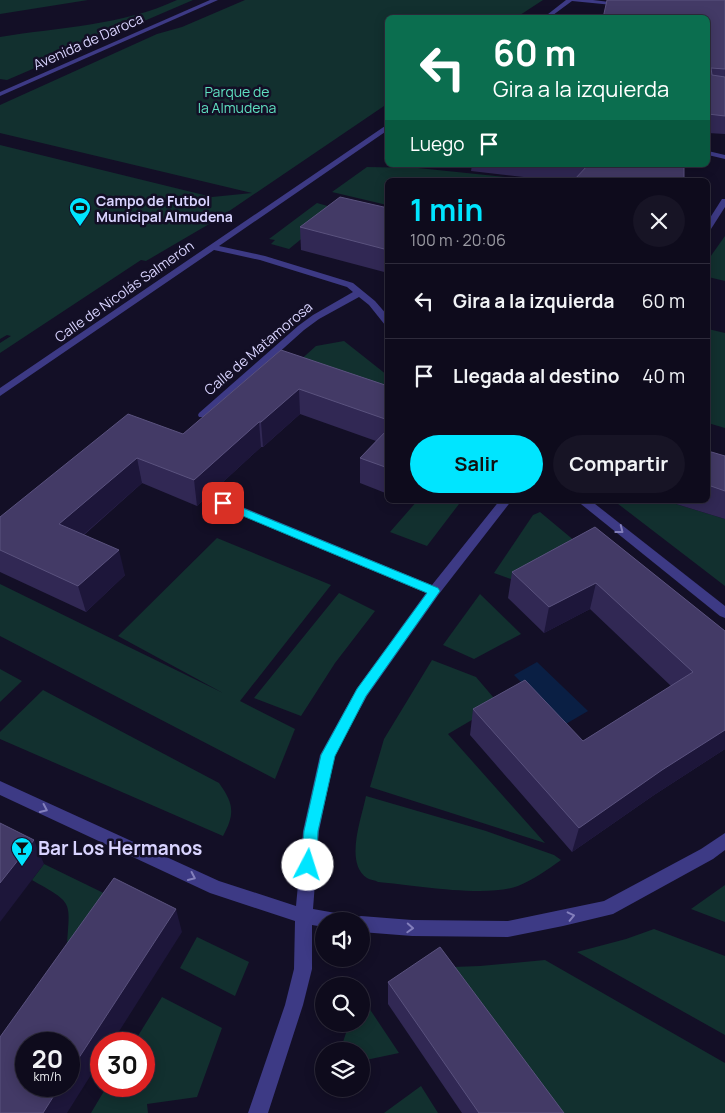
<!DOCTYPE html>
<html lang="es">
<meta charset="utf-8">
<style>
body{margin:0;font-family:Manrope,sans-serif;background:#171425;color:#f1f3f6;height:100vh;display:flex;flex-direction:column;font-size:19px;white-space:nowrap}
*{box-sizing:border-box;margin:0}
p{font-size:16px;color:#9b9ba3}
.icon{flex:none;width:28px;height:28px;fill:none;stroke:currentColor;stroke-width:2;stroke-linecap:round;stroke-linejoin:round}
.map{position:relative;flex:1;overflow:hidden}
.drawer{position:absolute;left:385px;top:178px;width:325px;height:325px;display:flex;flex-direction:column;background:#0e0b1c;border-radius:8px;box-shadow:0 2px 12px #0003,0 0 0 1px #2e2b3b}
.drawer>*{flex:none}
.top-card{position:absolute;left:385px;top:15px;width:325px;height:152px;border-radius:8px;box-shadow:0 2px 12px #0003,0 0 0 1px #2e2b3b;background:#0b6e4f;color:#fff;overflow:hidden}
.tools{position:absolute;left:315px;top:912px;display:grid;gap:10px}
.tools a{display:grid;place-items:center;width:55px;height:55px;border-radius:50%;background:#0e0b1c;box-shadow:0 2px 12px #0003,0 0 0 1px #2e2b3b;font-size:25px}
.speed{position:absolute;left:15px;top:1032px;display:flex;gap:10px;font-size:25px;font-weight:700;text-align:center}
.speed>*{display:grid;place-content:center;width:65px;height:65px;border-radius:50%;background:#0e0b1c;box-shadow:0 2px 12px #0003,0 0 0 1px #2e2b3b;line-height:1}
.speed small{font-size:12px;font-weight:400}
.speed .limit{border:8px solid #d22;background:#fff;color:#111}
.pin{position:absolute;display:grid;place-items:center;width:42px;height:42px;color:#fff;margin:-21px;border-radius:10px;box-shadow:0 2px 8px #0006}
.me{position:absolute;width:55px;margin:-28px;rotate:5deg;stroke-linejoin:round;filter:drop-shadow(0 0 4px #0008)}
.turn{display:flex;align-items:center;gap:18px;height:105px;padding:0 25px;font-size:22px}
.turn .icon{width:65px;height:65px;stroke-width:2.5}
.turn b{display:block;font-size:35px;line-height:42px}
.then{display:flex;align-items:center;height:48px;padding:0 25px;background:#0003;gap:10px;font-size:19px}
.round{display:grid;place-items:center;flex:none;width:52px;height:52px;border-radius:26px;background:#171425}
.head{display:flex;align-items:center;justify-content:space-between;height:85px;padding:0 25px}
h1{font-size:30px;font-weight:700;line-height:38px;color:#00e5ff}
.button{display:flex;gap:10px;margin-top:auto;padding:10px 25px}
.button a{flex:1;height:58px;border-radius:30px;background:#00e5ff;color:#111;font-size:20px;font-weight:700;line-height:58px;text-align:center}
.button a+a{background:#171425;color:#f1f3f6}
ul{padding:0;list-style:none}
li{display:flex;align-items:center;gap:15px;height:75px;padding:0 25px;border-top:1px solid #2e2b3b}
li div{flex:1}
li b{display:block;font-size:19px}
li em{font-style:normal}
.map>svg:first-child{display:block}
.green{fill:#12302f}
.water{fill:#0a1f44}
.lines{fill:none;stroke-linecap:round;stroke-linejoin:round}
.minor{fill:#3d3a85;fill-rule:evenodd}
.tertiary{fill:#3d3a85;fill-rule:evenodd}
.wall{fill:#312854}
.shaded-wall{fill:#1d163a}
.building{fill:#433a66;stroke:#5a527e}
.oneway{stroke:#837fbc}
.route{fill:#00e5ff;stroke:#0095a6}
.labels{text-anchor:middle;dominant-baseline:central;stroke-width:5;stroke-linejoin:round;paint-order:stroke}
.far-street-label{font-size:14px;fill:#d9d4ff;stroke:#130f26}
.far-park-label{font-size:14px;fill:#5fe0c0;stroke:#130f26}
.far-poi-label{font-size:14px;font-weight:bold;fill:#d9d4ff;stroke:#130f26;text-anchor:start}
.near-poi-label{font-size:19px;font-weight:bold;fill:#d9d4ff;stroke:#130f26;text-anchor:start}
</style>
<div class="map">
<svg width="725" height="1113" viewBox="0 0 725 1113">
<rect width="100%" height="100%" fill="#130f26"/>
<!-- green -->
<g class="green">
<polygon points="0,0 88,0 0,14"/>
<path d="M 177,0 L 193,0 L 7,80 L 0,79 L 0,37 C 60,27 121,26 177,0 Z"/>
<polygon points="245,0 543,0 517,17 388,18 387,104 216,220 146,261 141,260 0,353 0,343 11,336 7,335 0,339 0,145 212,197 252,193 0,133 0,105 157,34 182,27"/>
<polygon points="367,167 418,168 534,180 388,180 387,205 332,192"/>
<polygon points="317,203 338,209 289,249 271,244 275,240 269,239"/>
<polygon points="725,236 725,281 708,277 708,260"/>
<polygon points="708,329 725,333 725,428 708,423"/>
<polygon points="344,341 387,375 387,406 287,372 316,346"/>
<polygon points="418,500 462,500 427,546 390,532"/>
<polygon points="613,500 663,500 725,519 725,586"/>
<polygon points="540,512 582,547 516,581 494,573 533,515"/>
<polygon points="217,538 331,585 240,701 295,729 275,779 0,636 0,584 223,693 118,636"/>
<polygon points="339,593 375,611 335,663 301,716 254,698"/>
<polygon points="480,594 521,634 474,659 443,645"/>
<polygon points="432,660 476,677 499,704 448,734 545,843 370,787 384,739"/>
<polygon points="0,669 22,681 0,702"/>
<path d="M 43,690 L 219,783 C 234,804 235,814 223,836 L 0,739 L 0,732 Z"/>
<path d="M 366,796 L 486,831 L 554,855 L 561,860 C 547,870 533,880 518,886 C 486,898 413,885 378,882 C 375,880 370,880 367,878 C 344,863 362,817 366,796 Z"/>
<path d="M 44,864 L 122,902 L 67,946 C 70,900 74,904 32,880 Z"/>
<polygon points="725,885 725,922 691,909"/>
<polygon points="654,929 725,956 725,1035 577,952 626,939"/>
<polygon points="197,937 249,962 235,996 180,968"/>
<polygon points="545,960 725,1063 725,1113 561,1113 453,967 480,966"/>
<polygon points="361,996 399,1053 361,1061 361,1051 340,1051 349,1024 361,1024"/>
<polygon points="162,997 222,1028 197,1097 147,1104 148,1113 91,1113 107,1086 144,1086 144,1044 133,1044"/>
<polygon points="421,1086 438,1113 384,1113"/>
</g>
<!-- water -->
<polygon class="water" points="537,662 588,711 564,725 514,675"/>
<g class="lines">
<!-- minor -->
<g class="minor">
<polygon points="566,0 593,0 626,4 623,6 572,1 549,18 543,18"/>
<polygon points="388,124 388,130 219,246 265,256 353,283 375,301 388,316 388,326 385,325 369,305 359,297 319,319 304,330 207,417 199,417 198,415 199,413 298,326 313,315 353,292 347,287 260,260 214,250 0,396 0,388"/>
<polygon points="708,151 725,155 725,159 708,155"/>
<polygon points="722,199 725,199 725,207 711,229 708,229 708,221"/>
<polygon points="223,499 432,585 500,500 512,500 439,594 367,696 335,755 319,831 313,909 347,915 350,921 324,921 324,927 312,925 312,969 303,1005 268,1113 248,1113 285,1005 294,969 295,921 210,893 0,795 0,781 219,881 296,906 303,831 320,755 357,688 426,593 219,506 217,503"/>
<polygon points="576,500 590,500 725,606 725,618 720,616"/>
<polygon points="725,833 725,850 713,859 613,914 563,926 508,937 412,936 361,932 361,921 354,921 355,918 361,916 412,920 508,921 604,901 701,849"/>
</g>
<!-- tertiary -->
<polygon class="tertiary" points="210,0 218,0 0,96 0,92"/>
</g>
<!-- wall -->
<g class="wall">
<polygon points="725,0 725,134 708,133 708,18"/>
<polygon points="472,165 684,165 684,180 550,180 471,171"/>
<polygon points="388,208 388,273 301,250 300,227"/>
<polygon points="281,350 388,386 388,494 360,483 360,458 376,441 300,414 263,447 261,447 197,506 142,483 84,535 125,575 86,612 0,572 0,517 183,434"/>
<polygon points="708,451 725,456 725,519 663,500 708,500"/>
<polygon points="595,527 725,631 725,749 654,795 572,852 470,735 473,709 583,741 671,686 590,609 544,633 508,598 512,572"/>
<polygon points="388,982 564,1113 462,1113 388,1004"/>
</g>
<!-- shaded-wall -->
<g class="shaded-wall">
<polygon points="299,389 300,414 263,447 261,422"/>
<polygon points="259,422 261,447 197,506 194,480"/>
<polygon points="137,458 142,483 66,550 59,524"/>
<polygon points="119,550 125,575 86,612 78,586"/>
<polygon points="596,583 590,609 544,633 549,607"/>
<polygon points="725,730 725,749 654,795 572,852 579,828 662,770"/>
<polygon points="34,840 44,864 0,922 0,883"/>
<polygon points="176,909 182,932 111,1044 101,1044 101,1059 67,1113 43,1113 60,1086 69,1086 69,1073"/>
</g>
<!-- building -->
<g class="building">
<polygon points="607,0 725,0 725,69 711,68 712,75 725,77 725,116 708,114 708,18 603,18"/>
<polygon points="588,165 684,165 684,180 574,180"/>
<polygon points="340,197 388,208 388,250 300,227"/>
<polygon points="281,350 388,386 388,420 299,389 261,422 259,422 194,480 137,458 59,524 119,550 78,586 0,550 0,517 128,414 183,434"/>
<polygon points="388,429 388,468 360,458"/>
<polygon points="708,451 725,456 725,491 708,485"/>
<polygon points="595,527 725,631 725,730 662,770 579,828 473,709 525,680 583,741 693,672 596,583 549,607 512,572"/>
<polygon points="0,823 34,840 0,883"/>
<polygon points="114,878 176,909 69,1073 69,1044 26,1044 26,1086 60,1086 43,1113 0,1113 0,1037"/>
<polygon points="440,947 564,1113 479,1113 388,982"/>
</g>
<!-- one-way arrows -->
<defs><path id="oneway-chevron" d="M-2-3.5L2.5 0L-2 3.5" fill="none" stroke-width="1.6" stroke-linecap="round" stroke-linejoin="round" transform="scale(1.25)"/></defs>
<g class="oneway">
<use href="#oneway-chevron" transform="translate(620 530) rotate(38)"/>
<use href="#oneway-chevron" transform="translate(44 809) rotate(25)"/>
<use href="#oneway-chevron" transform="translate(192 877) rotate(25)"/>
<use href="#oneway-chevron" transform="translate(571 916) rotate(-13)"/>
<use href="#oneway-chevron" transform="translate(410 928) rotate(3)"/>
</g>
<!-- route -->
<polygon class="route" points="223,500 438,588 440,591 366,696 335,756 318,831 316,865 314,870 308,872 303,870 301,865 304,831 321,755 357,689 427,593 219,506 217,503"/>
<!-- icons -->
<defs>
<g id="stadium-pin" transform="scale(1.125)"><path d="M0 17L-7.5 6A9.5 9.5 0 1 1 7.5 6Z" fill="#00e5ff" stroke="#130f26"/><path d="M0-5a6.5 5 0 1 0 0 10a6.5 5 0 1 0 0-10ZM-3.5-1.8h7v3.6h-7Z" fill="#111"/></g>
<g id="bar-pin" transform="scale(1.125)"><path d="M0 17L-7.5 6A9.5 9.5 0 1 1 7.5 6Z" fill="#00e5ff" stroke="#130f26"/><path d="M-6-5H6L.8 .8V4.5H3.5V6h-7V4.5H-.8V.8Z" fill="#111"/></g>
</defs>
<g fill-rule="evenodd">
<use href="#stadium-pin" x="80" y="208"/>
<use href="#bar-pin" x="22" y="848"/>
</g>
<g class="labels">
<!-- far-street labels -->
<g class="far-street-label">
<text transform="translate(88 41) rotate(-24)">Avenida de Daroca</text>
<text transform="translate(124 291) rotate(-35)">Calle de Nicolás Salmerón</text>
<text transform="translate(258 348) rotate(-40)">Calle de Matamorosa</text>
</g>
<!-- far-park labels -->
<g class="far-park-label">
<text x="237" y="91">Parque de<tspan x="237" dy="16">la Almudena</tspan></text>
</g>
<!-- far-poi labels -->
<g class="far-poi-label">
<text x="96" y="200">Campo de Futbol<tspan x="96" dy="16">Municipal Almudena</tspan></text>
</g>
<!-- near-poi labels -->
<g class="near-poi-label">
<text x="38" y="848">Bar Los Hermanos</text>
</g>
</g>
</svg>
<div class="tools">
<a><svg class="icon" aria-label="sound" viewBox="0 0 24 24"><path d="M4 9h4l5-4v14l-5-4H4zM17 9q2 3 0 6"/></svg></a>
<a><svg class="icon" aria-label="search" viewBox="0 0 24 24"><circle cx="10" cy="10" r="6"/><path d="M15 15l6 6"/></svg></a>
<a><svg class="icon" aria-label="layers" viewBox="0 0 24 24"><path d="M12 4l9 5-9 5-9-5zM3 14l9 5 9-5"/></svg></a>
</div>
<div class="speed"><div>20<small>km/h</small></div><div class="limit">30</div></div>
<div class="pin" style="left:223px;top:503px;background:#d93025"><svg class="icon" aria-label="arrive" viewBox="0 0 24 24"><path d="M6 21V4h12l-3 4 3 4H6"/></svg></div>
<svg class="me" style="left:308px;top:865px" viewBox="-20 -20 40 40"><circle r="19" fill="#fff"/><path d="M0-13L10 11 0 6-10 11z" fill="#00e5ff"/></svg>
<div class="top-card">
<div class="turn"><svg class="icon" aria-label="left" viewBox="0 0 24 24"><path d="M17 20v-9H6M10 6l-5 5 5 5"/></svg><div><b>60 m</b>Gira a la izquierda</div></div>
<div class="then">Luego<svg class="icon" aria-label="arrive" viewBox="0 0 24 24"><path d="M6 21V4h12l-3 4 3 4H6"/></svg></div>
</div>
<section class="drawer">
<div class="head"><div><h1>1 min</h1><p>100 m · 20:06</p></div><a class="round"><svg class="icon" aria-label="close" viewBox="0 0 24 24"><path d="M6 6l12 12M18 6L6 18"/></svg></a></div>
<ul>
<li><svg class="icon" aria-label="left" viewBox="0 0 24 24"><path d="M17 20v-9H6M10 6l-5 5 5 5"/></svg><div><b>Gira a la izquierda</b></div><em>60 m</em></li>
<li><svg class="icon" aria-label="arrive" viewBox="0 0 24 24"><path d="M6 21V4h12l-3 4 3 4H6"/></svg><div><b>Llegada al destino</b></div><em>40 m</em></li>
</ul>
<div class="button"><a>Salir</a><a>Compartir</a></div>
</section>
</div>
